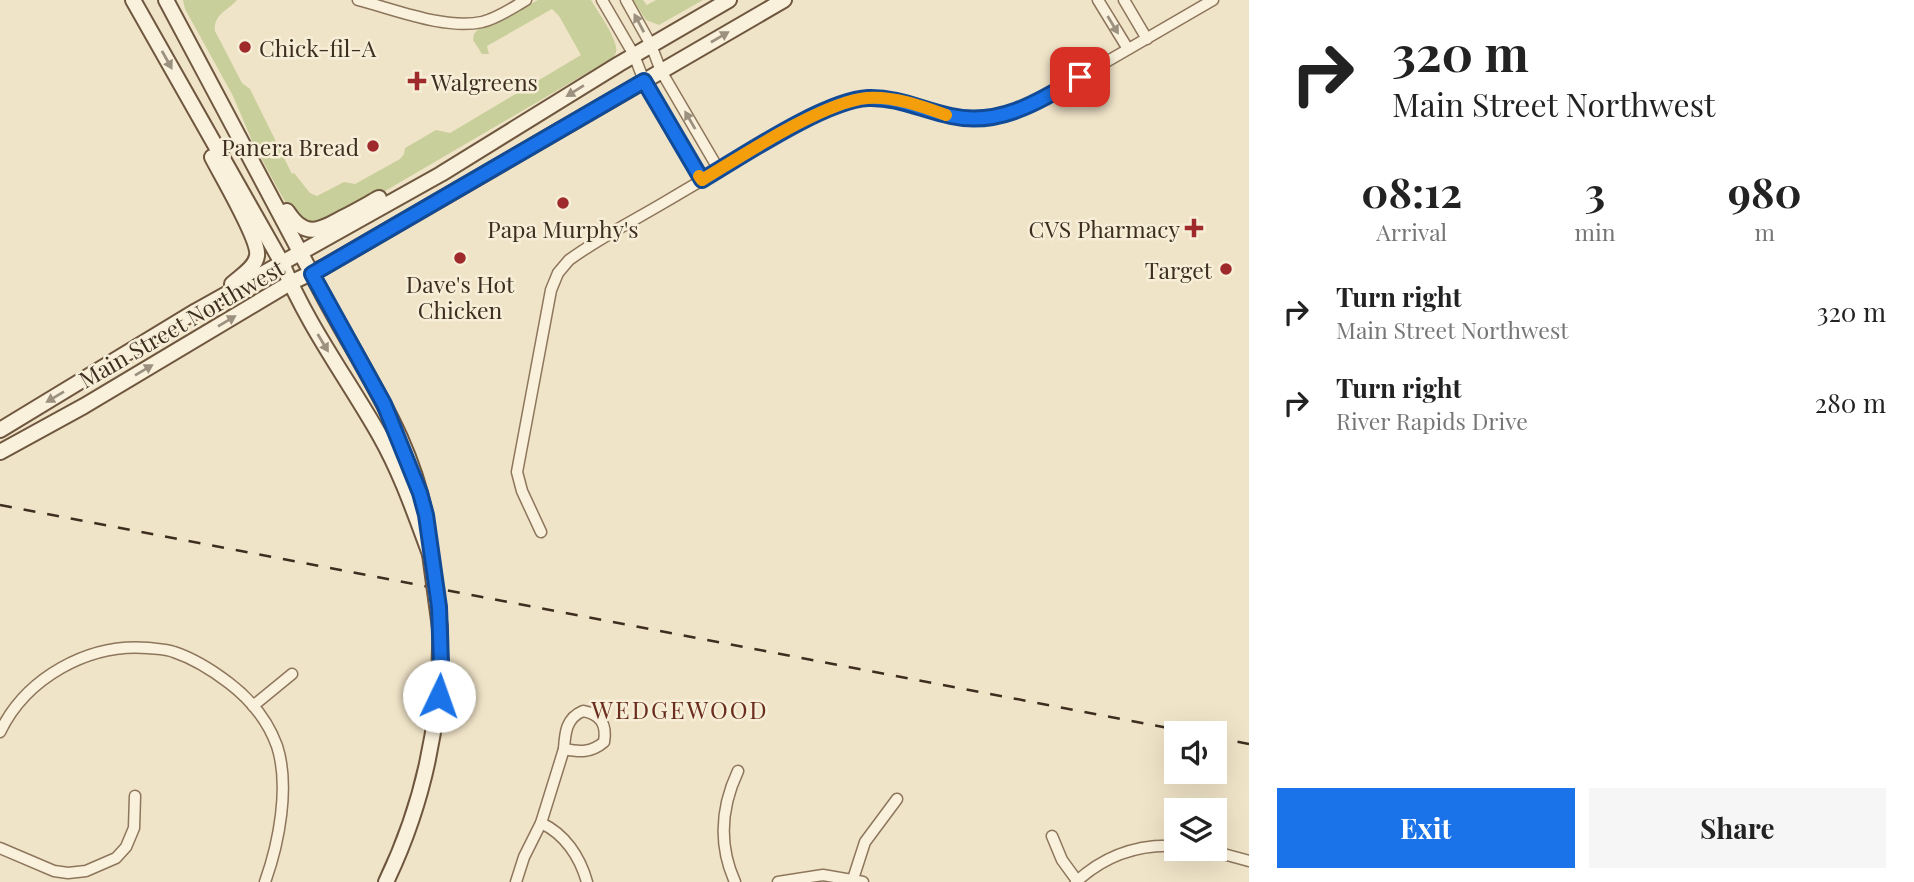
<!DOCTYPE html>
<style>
body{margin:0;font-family:"Playfair Display",serif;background:#f6f6f6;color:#222;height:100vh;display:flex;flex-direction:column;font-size:26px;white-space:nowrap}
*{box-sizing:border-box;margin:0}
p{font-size:23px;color:#767676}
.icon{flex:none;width:38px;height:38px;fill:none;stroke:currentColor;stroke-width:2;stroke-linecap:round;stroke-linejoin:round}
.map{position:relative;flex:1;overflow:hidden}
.side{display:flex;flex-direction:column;background:#fff;width:665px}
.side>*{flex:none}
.top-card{background:#fff;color:#222;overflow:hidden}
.controls{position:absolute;left:1164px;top:721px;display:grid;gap:14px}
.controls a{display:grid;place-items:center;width:63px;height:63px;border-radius:0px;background:#fff;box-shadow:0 7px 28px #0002;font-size:35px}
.pin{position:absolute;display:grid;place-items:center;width:60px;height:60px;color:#fff;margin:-30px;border-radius:14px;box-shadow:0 4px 10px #0006}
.me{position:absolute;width:77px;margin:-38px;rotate:3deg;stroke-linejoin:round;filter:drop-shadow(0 0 5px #0008)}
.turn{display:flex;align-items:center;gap:24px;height:147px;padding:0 28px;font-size:32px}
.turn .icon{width:91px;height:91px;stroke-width:2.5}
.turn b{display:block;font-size:49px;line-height:60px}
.eta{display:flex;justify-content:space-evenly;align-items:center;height:119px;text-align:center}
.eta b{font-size:42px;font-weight:700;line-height:49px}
.primary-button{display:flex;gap:14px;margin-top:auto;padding:14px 28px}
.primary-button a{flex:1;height:80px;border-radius:0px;background:#1a73e8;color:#fff;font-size:28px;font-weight:700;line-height:80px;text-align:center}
.primary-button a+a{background:#f6f6f6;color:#222}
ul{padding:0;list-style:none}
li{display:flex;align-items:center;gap:21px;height:91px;padding:0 28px}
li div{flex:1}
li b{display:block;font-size:26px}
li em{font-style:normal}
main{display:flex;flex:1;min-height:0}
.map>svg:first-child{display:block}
.green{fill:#c9cf9b}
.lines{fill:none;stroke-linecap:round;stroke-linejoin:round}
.street-casing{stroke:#8d765c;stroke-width:13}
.secondary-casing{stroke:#6f573f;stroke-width:18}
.street{stroke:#faf1dc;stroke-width:10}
.secondary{stroke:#faf1dc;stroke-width:14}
.rail{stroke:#3d2e20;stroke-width:2.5;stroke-dasharray:12 12;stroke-linecap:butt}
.secondary-bridge-casing{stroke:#6f573f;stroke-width:18;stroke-linecap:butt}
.secondary-bridge{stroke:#faf1dc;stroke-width:14}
.oneway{fill:#9c907e}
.route-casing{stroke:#114b97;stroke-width:18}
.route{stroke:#1a73e8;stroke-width:12}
.slow{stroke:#f59e0b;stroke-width:12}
.poi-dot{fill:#9e2a2b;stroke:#f7eed8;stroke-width:2.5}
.labels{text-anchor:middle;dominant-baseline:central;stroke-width:5;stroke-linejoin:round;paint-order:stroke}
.poi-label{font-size:23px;fill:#3d2e20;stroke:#f7eed8;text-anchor:end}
.street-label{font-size:23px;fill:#3d2e20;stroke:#f7eed8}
.neighbourhood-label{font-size:24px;letter-spacing:2px;fill:#6b2e1e;stroke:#f7eed8}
</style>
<main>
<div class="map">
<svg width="1249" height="882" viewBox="0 0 1249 882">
<rect width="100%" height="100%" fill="#f0e4c8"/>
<!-- green -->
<g class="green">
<path d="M 183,0 L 237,0 C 229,10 213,14 215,31 L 242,83 L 250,89 L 292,174 L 294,173 L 310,193 L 317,196 L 344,182 L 355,184 L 400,159 L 404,154 L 405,148 L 436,130 L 450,133 L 581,55 L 559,16 L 552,9 L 487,46 L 489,54 L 482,54 L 473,40 L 474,34 L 479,28 L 495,23 L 538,0 L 591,0 C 597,11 619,40 616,52 C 615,58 609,60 604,63 L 356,208 L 341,215 L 309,225 L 293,215 L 279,191 L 253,143 L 233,96 L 185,9 Z"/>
<polygon points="633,0 643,0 647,5 656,0 703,0 659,25 646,20"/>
</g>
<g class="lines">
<!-- street casing -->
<g class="street-casing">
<g id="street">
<path d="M 358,0 C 394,9 445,30 482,22 C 498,18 512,8 526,0"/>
<polyline points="602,0 634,55 644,81 702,180"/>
<polyline points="626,0 651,45 661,71 719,170"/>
<polyline points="1098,0 1128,49"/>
<polyline points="1124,0 1147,39"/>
<path d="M 541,532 L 522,491 L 517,472 L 551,290 L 558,273 L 569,260 C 599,238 633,221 665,202 C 700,181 735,161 770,141 C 800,124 832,101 867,98 C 897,96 921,109 949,116 C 977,123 1006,115 1032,105 L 1213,0"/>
<polyline points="253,706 292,674"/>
<path d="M 583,711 C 601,714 607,725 604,742 C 591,753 580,752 564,749 C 565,733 566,718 583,711 Z"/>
<path d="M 0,732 C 26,678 88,643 148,648 C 157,649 166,649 174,652 C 195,659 212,670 229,683 C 250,699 268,721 277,746 C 290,786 279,843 265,882"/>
<path d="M 541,823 C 565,834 580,857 587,882"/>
<polyline points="1052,836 1062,860 1078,882"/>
<polyline points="0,848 54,871 68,873 86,871 116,858 126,847 134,828 135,796"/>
<polyline points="1205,849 1249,861"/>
<polyline points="853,879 865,842 897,799"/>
<polyline points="516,882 524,857 541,823 564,749"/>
<path d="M 735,882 C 718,844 721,807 738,771"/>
<polyline points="778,882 823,875 863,882"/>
<path d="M 1076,882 C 1104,856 1138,844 1176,846"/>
</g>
</g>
<!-- secondary casing -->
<g class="secondary-casing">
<g id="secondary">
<path d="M 133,0 L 282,263 C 307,325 347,378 380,436 C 401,473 415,514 430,554"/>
<path d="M 166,0 C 219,99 271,199 324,297 C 364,372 419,448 428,535"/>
<path d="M 212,157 C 221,175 260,240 257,256 C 255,268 241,276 232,284"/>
<path d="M 287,211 C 305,239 319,231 344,217 C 356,211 368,204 379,198"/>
<polyline points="0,430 196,311 441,174 619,64 729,0"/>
<polyline points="0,452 84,406 290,283 324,267 784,0"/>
<path d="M 386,882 C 425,801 442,718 440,628"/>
</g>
</g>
<!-- street -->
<use href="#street" class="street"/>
<!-- secondary -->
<use href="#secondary" class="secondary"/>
<!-- rail -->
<g class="rail">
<polyline points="0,505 1195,733"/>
<polyline points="1214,737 1249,744"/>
</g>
<!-- secondary-bridge casing -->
<g class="secondary-bridge-casing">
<polyline id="secondary-bridge" points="430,554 440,628"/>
</g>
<!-- secondary-bridge -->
<use href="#secondary-bridge" class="secondary-bridge"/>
</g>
<!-- one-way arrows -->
<defs><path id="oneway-solid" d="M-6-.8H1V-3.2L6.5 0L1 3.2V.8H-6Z" transform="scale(1.75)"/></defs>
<g class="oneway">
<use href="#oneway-solid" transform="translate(639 23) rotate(-118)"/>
<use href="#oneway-solid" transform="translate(1113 25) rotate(59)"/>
<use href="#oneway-solid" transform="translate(720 37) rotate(-30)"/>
<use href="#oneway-solid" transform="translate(167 60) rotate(61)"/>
<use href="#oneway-solid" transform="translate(575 91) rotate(148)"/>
<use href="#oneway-solid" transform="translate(690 120) rotate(-120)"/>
<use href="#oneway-solid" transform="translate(227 321) rotate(-31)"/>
<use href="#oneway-solid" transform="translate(323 343) rotate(59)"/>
<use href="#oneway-solid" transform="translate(144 370) rotate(-31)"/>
<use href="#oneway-solid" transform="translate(55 397) rotate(149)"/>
</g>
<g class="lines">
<!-- route casing -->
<g class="route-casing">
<path id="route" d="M 439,696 L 441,663 L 439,607 L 426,515 L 420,493 L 384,404 L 312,274 L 644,81 L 702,180 C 741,157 825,100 868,98 C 898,97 922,110 951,116 C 999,127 1040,101 1080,77"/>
</g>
<!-- route -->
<use href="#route" class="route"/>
<!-- slow -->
<path class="slow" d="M 699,176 L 702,180 C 742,156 823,102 867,98 C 894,96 921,106 946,115"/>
</g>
<!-- markers -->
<g class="poi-dot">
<circle cx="245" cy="47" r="7"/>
<path d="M413.5 70.5h7v7h7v7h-7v7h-7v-7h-7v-7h7z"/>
<circle cx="373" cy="146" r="7"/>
<circle cx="563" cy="203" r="7"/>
<path d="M1190.5 217.5h7v7h7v7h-7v7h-7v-7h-7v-7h7z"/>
<circle cx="460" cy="258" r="7"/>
<circle cx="1226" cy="269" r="7"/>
</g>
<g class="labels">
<!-- poi labels -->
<g class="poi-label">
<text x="259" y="47" text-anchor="start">Chick-fil-A</text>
<text x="431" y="81" text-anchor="start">Walgreens</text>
<text x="359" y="146">Panera Bread</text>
<text x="563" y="228" text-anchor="middle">Papa Murphy's</text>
<text x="1180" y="228">CVS Pharmacy</text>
<text x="1212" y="269">Target</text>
<text x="460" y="283" text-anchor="middle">Dave's Hot<tspan x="460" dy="26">Chicken</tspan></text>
</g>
<!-- street labels -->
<g class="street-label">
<text transform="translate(181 323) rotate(-30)">Main Street Northwest</text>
</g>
<!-- neighbourhood labels -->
<g class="neighbourhood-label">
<text x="680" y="709">WEDGEWOOD</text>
</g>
</g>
</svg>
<div class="controls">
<a><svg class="icon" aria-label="sound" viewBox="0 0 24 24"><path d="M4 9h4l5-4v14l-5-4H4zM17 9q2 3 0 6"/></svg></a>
<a><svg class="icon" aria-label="layers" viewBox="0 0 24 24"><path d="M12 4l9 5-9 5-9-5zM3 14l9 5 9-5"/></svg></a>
</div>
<div class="pin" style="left:1080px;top:77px;background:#d93025"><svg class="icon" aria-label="arrive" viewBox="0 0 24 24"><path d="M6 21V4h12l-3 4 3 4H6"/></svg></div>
<svg class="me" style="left:439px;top:696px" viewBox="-20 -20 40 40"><circle r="19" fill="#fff"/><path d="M0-13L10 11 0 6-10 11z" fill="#1a73e8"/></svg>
</div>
<section class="side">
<div class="top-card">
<div class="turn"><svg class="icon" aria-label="right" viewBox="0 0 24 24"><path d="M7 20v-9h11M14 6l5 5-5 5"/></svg><div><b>320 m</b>Main Street Northwest</div></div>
</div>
<div class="eta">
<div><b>08:12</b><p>Arrival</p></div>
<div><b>3</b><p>min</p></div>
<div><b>980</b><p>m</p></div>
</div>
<ul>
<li><svg class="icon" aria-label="right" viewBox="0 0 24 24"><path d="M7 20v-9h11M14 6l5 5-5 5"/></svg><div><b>Turn right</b><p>Main Street Northwest</p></div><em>320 m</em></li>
<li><svg class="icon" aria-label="right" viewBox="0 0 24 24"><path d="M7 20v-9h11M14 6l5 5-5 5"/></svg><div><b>Turn right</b><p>River Rapids Drive</p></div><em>280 m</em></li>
</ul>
<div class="primary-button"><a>Exit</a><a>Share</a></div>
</section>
</main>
